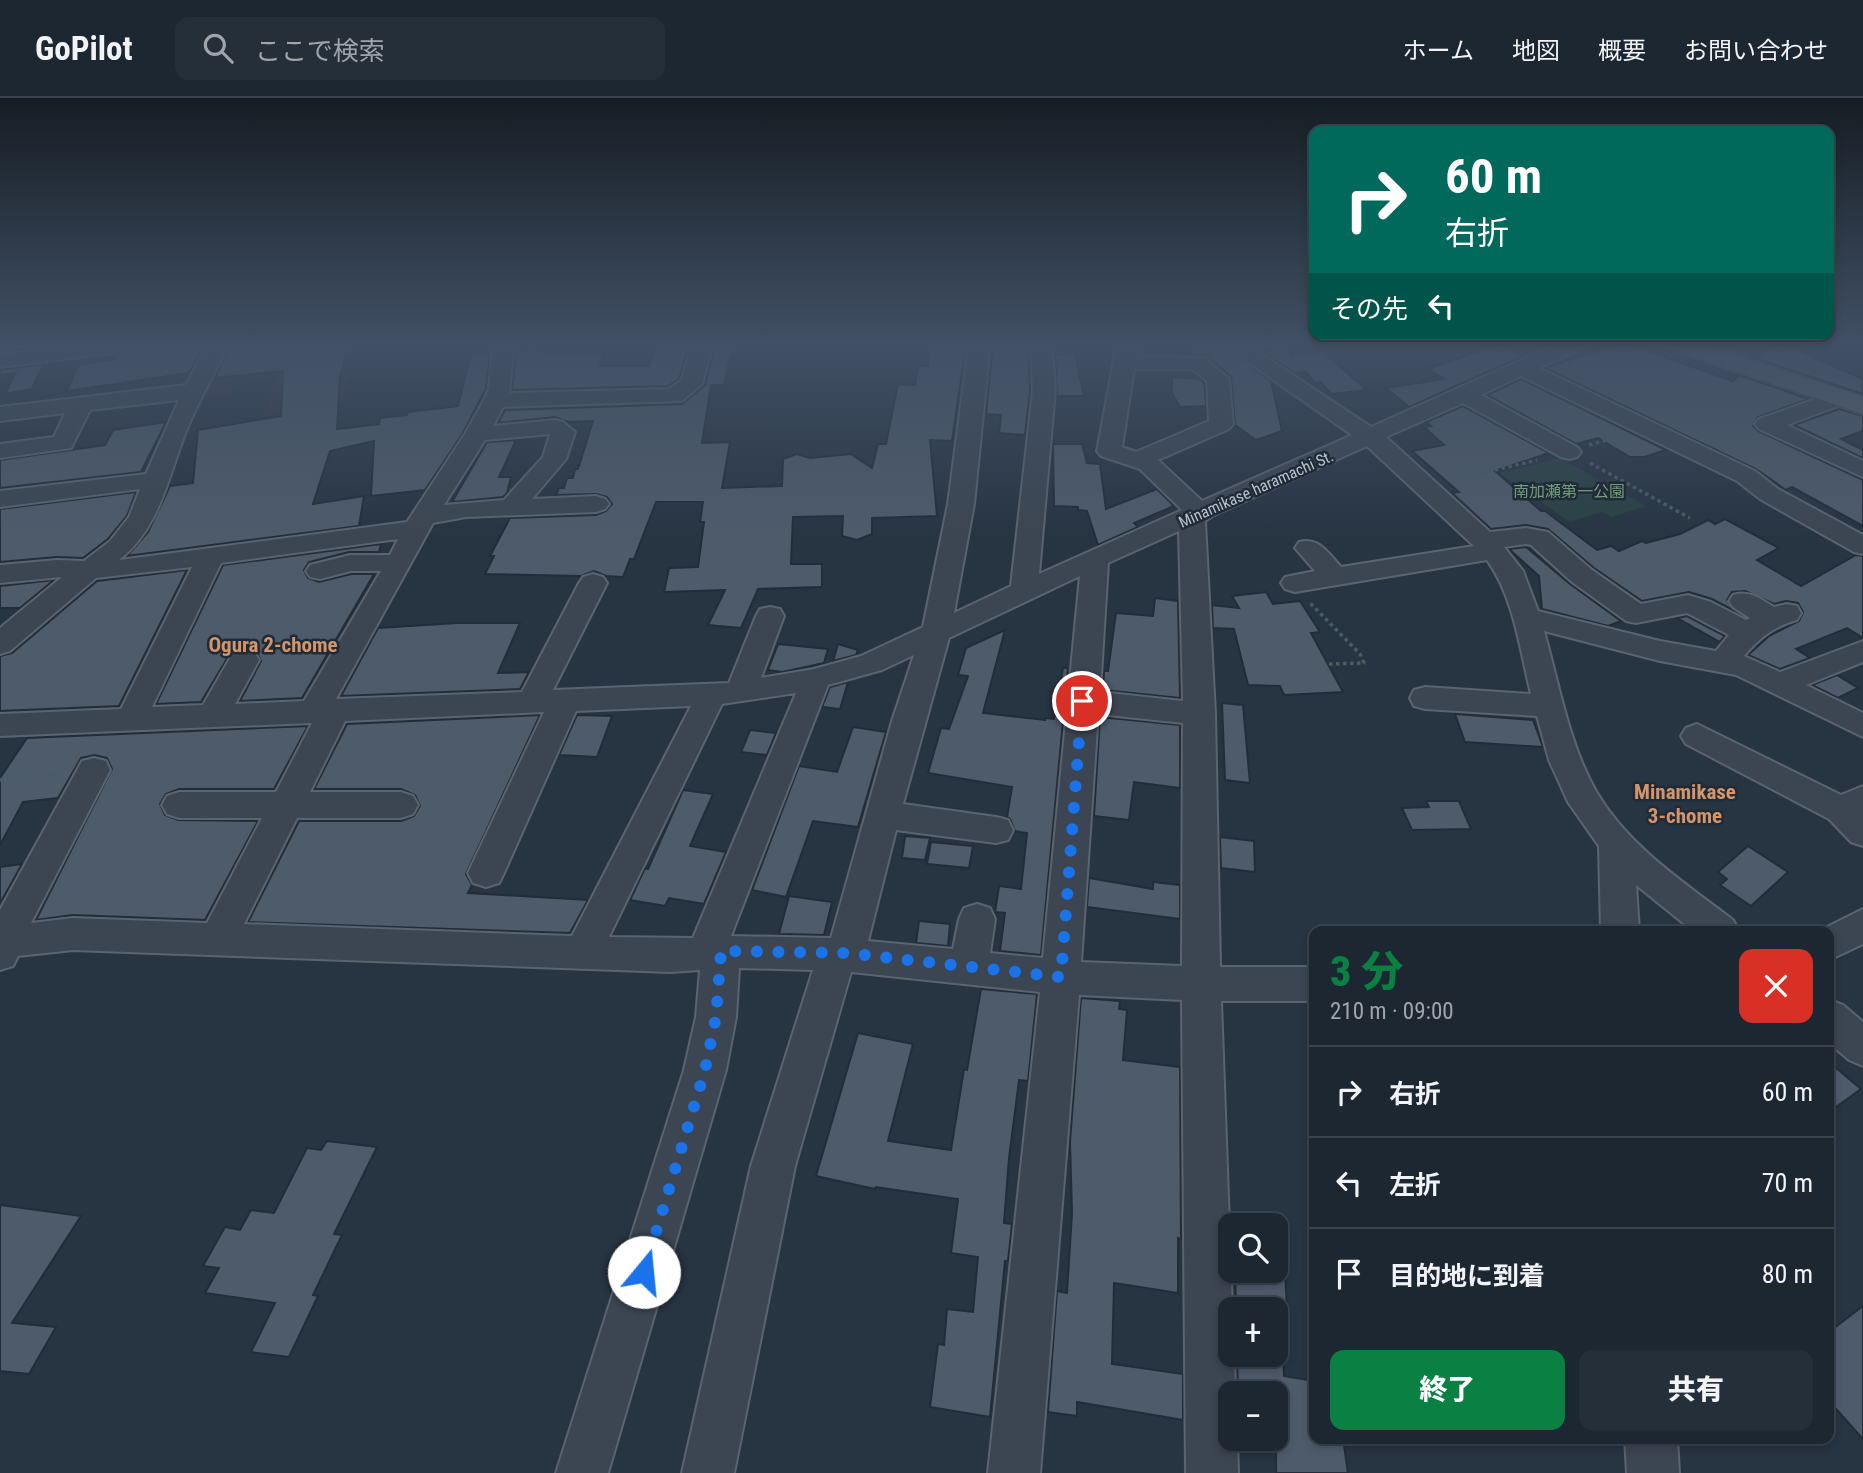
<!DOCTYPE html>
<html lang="ja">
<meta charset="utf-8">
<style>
body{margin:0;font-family:"Roboto Condensed","Noto Sans JP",sans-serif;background:#252f3a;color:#f1f3f6;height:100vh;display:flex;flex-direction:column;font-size:26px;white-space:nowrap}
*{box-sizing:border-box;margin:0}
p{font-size:23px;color:#a0a5ac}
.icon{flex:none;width:38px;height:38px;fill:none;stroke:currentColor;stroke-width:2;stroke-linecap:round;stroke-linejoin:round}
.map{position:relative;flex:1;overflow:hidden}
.drawer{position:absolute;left:1309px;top:828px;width:525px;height:518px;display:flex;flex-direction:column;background:#1d2732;border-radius:14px;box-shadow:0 4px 10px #0003,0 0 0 2px #3b444d}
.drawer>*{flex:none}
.guide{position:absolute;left:1309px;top:28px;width:525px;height:214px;border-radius:14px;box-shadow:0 4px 10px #0003,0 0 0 2px #3b444d;background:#00695c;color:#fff;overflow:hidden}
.controls{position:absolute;left:1218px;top:1115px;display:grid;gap:14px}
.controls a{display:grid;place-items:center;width:70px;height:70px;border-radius:14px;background:#1d2732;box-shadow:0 4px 10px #0003,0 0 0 2px #3b444d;font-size:35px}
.pin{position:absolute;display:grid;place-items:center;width:60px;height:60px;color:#fff;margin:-30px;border:4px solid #fff;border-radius:50%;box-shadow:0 2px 7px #0007}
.me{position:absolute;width:77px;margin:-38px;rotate:17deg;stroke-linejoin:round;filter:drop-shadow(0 0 5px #0008)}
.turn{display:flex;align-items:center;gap:24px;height:147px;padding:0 21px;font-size:32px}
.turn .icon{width:91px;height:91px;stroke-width:2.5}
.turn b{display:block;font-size:49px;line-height:60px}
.then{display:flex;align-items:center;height:66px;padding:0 21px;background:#0003;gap:14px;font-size:26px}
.round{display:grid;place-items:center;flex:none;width:74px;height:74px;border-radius:14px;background:#252f3a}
.headline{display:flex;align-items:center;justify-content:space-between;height:119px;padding:0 21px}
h1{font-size:42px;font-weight:800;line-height:52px;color:#0b8043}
.action{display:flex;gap:14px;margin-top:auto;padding:14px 21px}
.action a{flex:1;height:80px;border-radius:14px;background:#0b8043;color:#fff;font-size:28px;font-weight:800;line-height:80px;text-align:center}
.action a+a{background:#252f3a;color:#f1f3f6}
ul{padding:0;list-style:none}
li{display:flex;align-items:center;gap:21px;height:91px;padding:0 21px;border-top:2px solid #3b444d}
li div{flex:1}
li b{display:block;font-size:26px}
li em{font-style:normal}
header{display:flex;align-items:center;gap:42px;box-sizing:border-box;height:98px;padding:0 35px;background:#1d2732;border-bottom:2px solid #3b444d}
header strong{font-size:33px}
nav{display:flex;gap:38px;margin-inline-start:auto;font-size:24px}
.search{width:490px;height:63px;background:#252f3a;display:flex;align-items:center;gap:18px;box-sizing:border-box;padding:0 24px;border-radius:14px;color:#a0a5ac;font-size:26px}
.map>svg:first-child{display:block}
.medical{fill:#353443}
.green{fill:#294143}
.building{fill:#4e5b6b;stroke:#222d39;stroke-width:2}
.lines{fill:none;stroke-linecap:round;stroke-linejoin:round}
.minor-casing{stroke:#5a646f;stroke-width:4}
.major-casing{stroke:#454f5b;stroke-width:4}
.path{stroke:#485e60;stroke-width:3.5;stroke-dasharray:3.5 3.5;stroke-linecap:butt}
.minor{fill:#3c4652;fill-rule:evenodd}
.major{fill:#5a6572;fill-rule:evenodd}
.route{stroke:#1a73e8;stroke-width:12;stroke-dasharray:0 21.6}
.labels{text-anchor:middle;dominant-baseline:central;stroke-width:5;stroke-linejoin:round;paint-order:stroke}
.far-street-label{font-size:16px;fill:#b9c1cc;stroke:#202b37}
.far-park-label{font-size:16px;fill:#719c79;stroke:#202b37}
.neighbourhood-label{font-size:21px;font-weight:bold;fill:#d4956b;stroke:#202b37}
</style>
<header>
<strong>GoPilot</strong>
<div class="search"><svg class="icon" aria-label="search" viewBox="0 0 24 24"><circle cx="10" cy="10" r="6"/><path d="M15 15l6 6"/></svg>ここで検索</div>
<nav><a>ホーム</a><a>地図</a><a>概要</a><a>お問い合わせ</a></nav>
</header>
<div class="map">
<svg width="1863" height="1375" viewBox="0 0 1863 1375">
<rect width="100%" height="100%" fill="#273442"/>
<!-- medical -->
<polygon class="medical" points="223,246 354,246 342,309 263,319 277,275 240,279 230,298 196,301"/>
<!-- green -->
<polygon class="green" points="1560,360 1646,408 1612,419 1602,414 1570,424 1498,375"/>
<!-- building -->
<g class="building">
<polygon points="0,246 54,246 0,254"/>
<polygon points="172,246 205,246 189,275 67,293 78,267 115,261 116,257"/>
<polygon points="231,246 341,246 339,251 348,250 340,280 337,331 379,326 380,320 407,317 408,314 458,308 471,256 490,255 486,290 463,335 425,392 371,398 374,343 330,353 313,406 364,398 359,428 127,458 148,434 170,388 193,385 198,332 281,318 283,273 215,280"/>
<polygon points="657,246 733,246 724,287 711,287 702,345 730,344 722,390 782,388 783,361 797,356 810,360 851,356 872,370 878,346 886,346 898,286 915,287 918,268 928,268 929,246 966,246 952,343 930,342 937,418 872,420 872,436 857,442 842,438 843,418 793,419 791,466 822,466 822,489 758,491 741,530 708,527 725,492 664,494 669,470 698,469 704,424 700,424 703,404 656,404 634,461 630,461 623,479 606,478 594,473 581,478 485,476 494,458 490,458 510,420 596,417 606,413 612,406 607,399 597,396 556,397 559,390 564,390 567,380 573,380 575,371 578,371 593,323 568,324 555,319 498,325 505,312 682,306 705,287 713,257 707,248 689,249 679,281 668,288 512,292 516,253 535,251 535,253 545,252 545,256 604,255 599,268 649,268"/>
<polygon points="993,246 1028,248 1030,292 1025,337 999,335 1001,317 986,316"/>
<polygon points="1209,246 1219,246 1271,283 1282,333 1256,342 1235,327 1231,279 1207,258 1193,257 1186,252"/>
<polygon points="1500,246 1523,258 1409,309 1386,290 1445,281 1428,271"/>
<polygon points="1620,246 1627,246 1733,283 1739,277 1809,301 1758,319 1753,328 1758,333 1863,382 1863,428 1792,389 1786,392 1756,371 1545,270"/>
<polygon points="1775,246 1784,246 1863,281 1863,296 1757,261"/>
<polygon points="1283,250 1294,260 1292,258 1322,253 1367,292 1331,296 1321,284 1315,285 1306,274 1295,275 1262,254"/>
<polygon points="1055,257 1075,257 1084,298 1057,298"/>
<polygon points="44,266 32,291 5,296 15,275 0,277 0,272"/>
<polygon points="1172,279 1200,281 1204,284 1206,308 1180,309 1172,295"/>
<polygon points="1521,281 1666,352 1644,359 1630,359 1598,340 1576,346 1487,297"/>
<polygon points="1463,308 1549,355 1495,373 1541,413 1545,413 1597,452 1611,448 1619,453 1642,443 1646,445 1680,436 1708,422 1715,426 1725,421 1779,450 1757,462 1801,488 1856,457 1863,458 1863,540 1847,530 1796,551 1810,560 1780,571 1748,557 1769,538 1799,523 1803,514 1798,505 1786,503 1774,506 1745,493 1732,494 1727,502 1735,513 1712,501 1689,494 1642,503 1594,470 1548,431 1526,427 1491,431 1452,395 1459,394 1412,353 1444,347 1424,329 1431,328 1426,324"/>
<polygon points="1839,311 1863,318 1863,333 1841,341 1863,352 1863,360 1794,327"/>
<polygon points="166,324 141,374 0,390 0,362 105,347 113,332"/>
<polygon points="516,342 499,379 511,379 507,395 503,399 452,404 487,344"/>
<polygon points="1053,346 1082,346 1087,365 1100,366 1106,411 1157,391 1174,408 1134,425 1138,429 1098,447 1087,413 1078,412 1078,409 1054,408"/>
<polygon points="136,394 127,418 108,441 83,460 57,459 0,464 0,411"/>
<polygon points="381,446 379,454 349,454 309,464 304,472 308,480 319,484 351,476 374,476 302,600 240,603 261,563 256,552 243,549 231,554 201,604 156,606 223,467"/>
<polygon points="1526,449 1570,486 1621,523 1608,528 1542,511 1539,478 1509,451"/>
<polygon points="187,472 119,608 0,613 0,558 12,555 97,483"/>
<polygon points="54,482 20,510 0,510 0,488"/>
<polygon points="1266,494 1273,506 1300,503 1320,534 1311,535 1343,594 1284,597 1280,588 1248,587 1234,531 1213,530 1212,507 1239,510 1232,498"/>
<polygon points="1155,500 1178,503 1180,600 1103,592 1104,573 1108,573 1116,515 1153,518"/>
<polygon points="1687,518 1725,538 1720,544 1677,520"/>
<polygon points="457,525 520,525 498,575 529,574 520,591 341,598 378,530"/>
<polygon points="1005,532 983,615 1045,622 1045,620 1054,621 1063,570 1068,570 1041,857 1000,853 1005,815 995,814 999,788 1021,791 1027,735 1015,733 1010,721 1007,719 1012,689 928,675 941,630 949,631 968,578 958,577 966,550"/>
<polygon points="778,546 828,551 824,565 782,574 768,572"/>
<polygon points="838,546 858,552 856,557 833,563"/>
<polygon points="1837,577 1858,590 1838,600 1812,587"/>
<polygon points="848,584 840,611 822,609 830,589"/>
<polygon points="1222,605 1243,607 1250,685 1225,682"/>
<polygon points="1455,616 1533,622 1543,649 1465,644"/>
<polygon points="540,617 466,776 472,787 468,795 588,802 570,835 248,824 299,723 401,723 414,718 420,708 415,697 401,691 314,691 347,626"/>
<polygon points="577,617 612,618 597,659 559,657"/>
<polygon points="1100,619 1180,627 1180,690 1134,684 1129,722 1094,718"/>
<polygon points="308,628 274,691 179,691 166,696 160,706 165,717 178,722 258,723 205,822 73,817 36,822 112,671 107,660 95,657 81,660 58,700 23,704 0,747 0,680 27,640"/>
<polygon points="853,629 886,634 858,729 813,723 786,799 752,792 799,668 837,674"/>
<polygon points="750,632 776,635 767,657 741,654"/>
<polygon points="683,692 713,696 690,748 726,754 704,806 669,800 665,808 630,802 645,770 648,771"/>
<polygon points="1426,703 1459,703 1471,731 1412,732 1402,710 1429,709"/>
<polygon points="905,738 930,740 925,762 902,760"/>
<polygon points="1220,739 1254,743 1255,774 1221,770"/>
<polygon points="931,744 973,748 969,770 927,766"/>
<polygon points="1748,748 1788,774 1751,808 1720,787 1727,781 1718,774"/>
<polygon points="22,766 2,802 0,803 0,769"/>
<polygon points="1089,780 1153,791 1153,784 1180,787 1180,821 1087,809"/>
<polygon points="789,798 832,804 824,837 779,836"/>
<polygon points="919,823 950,826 948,848 916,845"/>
<polygon points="981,891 1037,896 1028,983 1019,982 1009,1060 1004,1125 1012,1126 1008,1163 1005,1163 990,1319 930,1309 938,1246 944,1247 947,1211 973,1214 978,1159 951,1155 958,1101 876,1089 875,1091 816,1078 858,935 913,946 888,1043 951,1052 964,971 967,972"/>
<polygon points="1081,900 1120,903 1119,911 1127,912 1123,962 1180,969 1181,1141 1178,1140 1178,1195 1114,1185 1112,1266 1183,1276 1183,1322 1077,1304 1077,1318 1048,1314 1057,1193 1067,1195 1072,1115 1070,1044"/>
<polygon points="1829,964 1861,991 1829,1014"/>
<polygon points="327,1043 377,1049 334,1136 342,1137 313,1197 318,1198 289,1259 251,1254 275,1205 205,1195 219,1170 203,1168 225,1129 240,1132 251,1112 274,1115 307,1050 321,1052"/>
<polygon points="0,1107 81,1118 12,1225 56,1229 29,1276 0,1273"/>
<polygon points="1235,1172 1285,1172 1287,1211 1236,1211"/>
<polygon points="1863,1208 1863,1341 1829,1303 1829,1234"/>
<polygon points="1237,1256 1283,1256 1284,1278 1314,1283 1314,1340 1343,1340 1348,1375 1276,1375 1276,1295 1238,1295"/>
</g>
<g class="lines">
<!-- minor casing -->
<g class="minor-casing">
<g id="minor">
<polygon points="84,246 146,246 143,250 136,252 0,269 0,257"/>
<path d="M 208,246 L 229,246 C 216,272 202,297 190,324 C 169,371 163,428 119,462 L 407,424 L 465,336 L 484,302 L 489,291 L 493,246 L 514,246 L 509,295 L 669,291 L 681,283 L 691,251 L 707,251 L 710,256 L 702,286 L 682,303 L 503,309 L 493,328 L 555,322 L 563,324 L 575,334 L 566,361 L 532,401 L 596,398 L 605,401 L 609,406 L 605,411 L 596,414 L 466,419 L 433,425 L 336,601 L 522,594 L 579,485 L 583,479 L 593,476 L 603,479 L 607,485 L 553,592 L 729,585 L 756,518 L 760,511 L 770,509 L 780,511 L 784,518 L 761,580 L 814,571 L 861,558 L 923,529 L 948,406 L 969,246 L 990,246 L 974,406 L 954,515 L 1011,488 L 1033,292 L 1031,246 L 1052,246 L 1055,292 L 1039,476 L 1182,412 L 1140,371 L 1101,358 L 1097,353 L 1117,246 L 1138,246 L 1137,258 L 1205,260 L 1229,281 L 1233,326 L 1229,331 L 1158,362 L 1202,403 L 1352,337 L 1222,246 L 1246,246 L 1371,329 L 1557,246 L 1585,246 L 1582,250 L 1539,270 L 1755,373 L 1778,391 L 1863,437 L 1863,456 L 1854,454 L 1760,401 L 1737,383 L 1521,278 L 1481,297 L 1577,349 L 1581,354 L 1577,359 L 1569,361 L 1561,359 L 1463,305 L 1386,339 L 1490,434 L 1526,430 L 1548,434 L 1592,472 L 1641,506 L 1688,497 L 1711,504 L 1746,522 L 1750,520 L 1733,509 L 1729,503 L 1733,497 C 1750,492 1760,501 1774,509 L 1787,506 L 1797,508 L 1801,515 L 1797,522 C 1774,528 1759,540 1744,558 L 1780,574 L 1863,543 L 1863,564 L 1806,587 L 1863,615 L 1863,639 L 1736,577 L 1660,563 L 1544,533 C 1559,586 1569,647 1597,695 C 1629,749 1685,785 1733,822 L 1739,833 L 1693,833 L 1636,787 L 1639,833 L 1601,833 L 1599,748 L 1568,704 L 1549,662 L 1537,618 L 1425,611 L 1414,608 L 1410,600 L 1414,592 L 1425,589 L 1531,596 C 1520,552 1514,499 1487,462 L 1295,494 L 1285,491 L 1281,485 L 1285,479 L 1315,473 L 1295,450 L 1299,444 C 1319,439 1328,455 1341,469 L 1474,448 L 1367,348 L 1212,418 L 1205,423 L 1215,616 L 1220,869 L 1314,869 L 1314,903 L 1221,903 L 1232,1211 L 1230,1256 L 1234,1256 L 1235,1295 L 1230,1295 L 1230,1340 L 1237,1340 L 1238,1375 L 1186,1375 L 1182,902 L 1079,897 L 1040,1375 L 988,1375 L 1040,894 L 851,874 L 795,1068 L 734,1375 L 682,1375 L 751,1068 L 813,872 L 739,870 L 736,919 L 726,972 L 608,1375 L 556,1375 L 684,972 L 696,919 L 700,872 L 670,874 L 73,852 L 18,858 L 13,868 L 0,872 L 0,812 L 82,663 L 94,660 L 106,663 L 110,672 L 31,825 L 73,820 L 207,825 L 262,720 L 179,720 L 167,716 L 162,707 L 167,698 L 179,694 L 276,694 L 312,625 L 0,638 L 0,616 L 121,611 L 192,469 L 96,480 L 10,553 L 0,556 L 0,530 L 62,479 L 0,485 L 0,467 L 57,462 L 84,463 L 110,443 L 129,419 L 140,391 L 0,409 L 0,393 L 146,376 L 179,302 L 90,312 L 71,350 L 0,360 L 0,346 L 54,339 L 65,315 L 0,323 L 0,309 L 186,287 ZM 1134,271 L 1192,271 L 1207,283 L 1209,323 L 1136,354 L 1122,349 ZM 550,336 L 543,359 L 504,402 L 444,407 L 485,342 ZM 1179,433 L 1183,603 L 1100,594 L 1108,465 ZM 398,441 L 390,457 L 350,457 L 310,467 L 306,473 L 310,479 L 320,481 L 351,473 L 381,473 L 304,603 L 235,606 L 259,562 L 255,555 L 244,552 L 233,555 L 203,607 L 152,609 L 221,465 ZM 1526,446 L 1531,447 L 1572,484 L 1626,523 L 1636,525 L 1687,515 L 1729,537 L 1716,553 L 1660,543 L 1538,513 L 1523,473 L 1504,449 ZM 1080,478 L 1043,860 L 990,855 L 995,821 L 990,810 L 977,806 L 964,810 L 959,821 L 953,851 L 868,843 L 896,732 L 996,745 L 1008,742 L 1013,732 L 1008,722 L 996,719 L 903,706 L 949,540 ZM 914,557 L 892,623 L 831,840 L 731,838 L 828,587 L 882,572 ZM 796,595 L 693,840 L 609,839 L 722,606 ZM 691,608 L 572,838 L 244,826 L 297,720 L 401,720 L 413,716 L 418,707 L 413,698 L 401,694 L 310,694 L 345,623 L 544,614 L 468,775 L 473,785 L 486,789 L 499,785 L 504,775 L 576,613 ZM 1098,616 L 1183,625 L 1182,868 L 1081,864 Z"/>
<polygon points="1838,293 1846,295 1849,300 1846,305 1787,327 1863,363 1863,379 1759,331 1755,326 1759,321"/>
<polygon points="1697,626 1841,697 1863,688 1863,748 1851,744 1829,721 1686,646 1681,638 1686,630"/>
<polygon points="1863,811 1863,846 1829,862 1829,833 1819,833"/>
<polygon points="1829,902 1843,907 1863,924 1863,968 1849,962 1829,945"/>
<polygon points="1625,1340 1677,1340 1679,1375 1627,1375"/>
</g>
</g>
<!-- major casing -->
<g class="major-casing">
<polygon id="major" points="1667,246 1703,246 1863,299 1863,316 1670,251"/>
</g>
<!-- path -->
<g class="path">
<polyline points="1589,347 1614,340"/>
<polyline points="1590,365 1690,420"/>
<polyline points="1454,382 1537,362"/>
<polyline points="1294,567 1364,565 1360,556 1310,505"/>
<polyline points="0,682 62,675"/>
</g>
<!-- minor -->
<use href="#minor" class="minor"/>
<!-- major -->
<use href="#major" class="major"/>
</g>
<!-- sky -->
<linearGradient id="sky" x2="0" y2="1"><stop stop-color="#151d24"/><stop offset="0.56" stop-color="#415065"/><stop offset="1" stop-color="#415065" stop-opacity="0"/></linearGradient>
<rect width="1863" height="439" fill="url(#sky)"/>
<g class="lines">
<!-- route -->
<polyline class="route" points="644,1174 705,972 716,919 721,853 846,855 1061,879 1082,603"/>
</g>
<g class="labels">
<!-- far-street labels -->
<g class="far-street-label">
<text transform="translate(1256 391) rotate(-24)">Minamikase haramachi St.</text>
</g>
<!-- far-park labels -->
<g class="far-park-label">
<text x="1569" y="393">南加瀬第一公園</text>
</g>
<!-- neighbourhood labels -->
<g class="neighbourhood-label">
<text x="273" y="547">Ogura 2-chome</text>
<text x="1685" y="694">Minamikase<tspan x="1685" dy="24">3-chome</tspan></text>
</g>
</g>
</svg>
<div class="controls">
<a><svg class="icon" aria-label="search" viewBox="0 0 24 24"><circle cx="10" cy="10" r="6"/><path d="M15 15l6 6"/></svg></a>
<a>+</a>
<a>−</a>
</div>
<div class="pin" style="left:1082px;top:603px;background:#d93025"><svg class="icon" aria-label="arrive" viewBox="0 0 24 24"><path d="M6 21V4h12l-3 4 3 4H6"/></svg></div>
<svg class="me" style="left:644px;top:1174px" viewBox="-20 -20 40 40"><circle r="19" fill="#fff"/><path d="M0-13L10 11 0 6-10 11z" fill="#1a73e8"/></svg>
<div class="guide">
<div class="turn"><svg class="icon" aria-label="right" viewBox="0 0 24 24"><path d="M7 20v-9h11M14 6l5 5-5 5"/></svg><div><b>60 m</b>右折</div></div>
<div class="then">その先<svg class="icon" aria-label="left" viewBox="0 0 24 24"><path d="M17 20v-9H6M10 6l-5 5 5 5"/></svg></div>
</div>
<section class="drawer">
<div class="headline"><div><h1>3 分</h1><p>210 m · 09:00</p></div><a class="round" style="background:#d93025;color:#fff"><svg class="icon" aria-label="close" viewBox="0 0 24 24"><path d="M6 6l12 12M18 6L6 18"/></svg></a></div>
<ul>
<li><svg class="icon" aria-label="right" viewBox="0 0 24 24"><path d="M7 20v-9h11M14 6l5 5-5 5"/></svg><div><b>右折</b></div><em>60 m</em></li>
<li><svg class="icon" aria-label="left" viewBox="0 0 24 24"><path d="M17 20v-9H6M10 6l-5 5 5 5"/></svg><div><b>左折</b></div><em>70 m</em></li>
<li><svg class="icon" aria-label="arrive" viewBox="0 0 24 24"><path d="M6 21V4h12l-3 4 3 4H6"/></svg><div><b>目的地に到着</b></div><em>80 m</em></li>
</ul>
<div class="action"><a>終了</a><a>共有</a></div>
</section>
</div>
